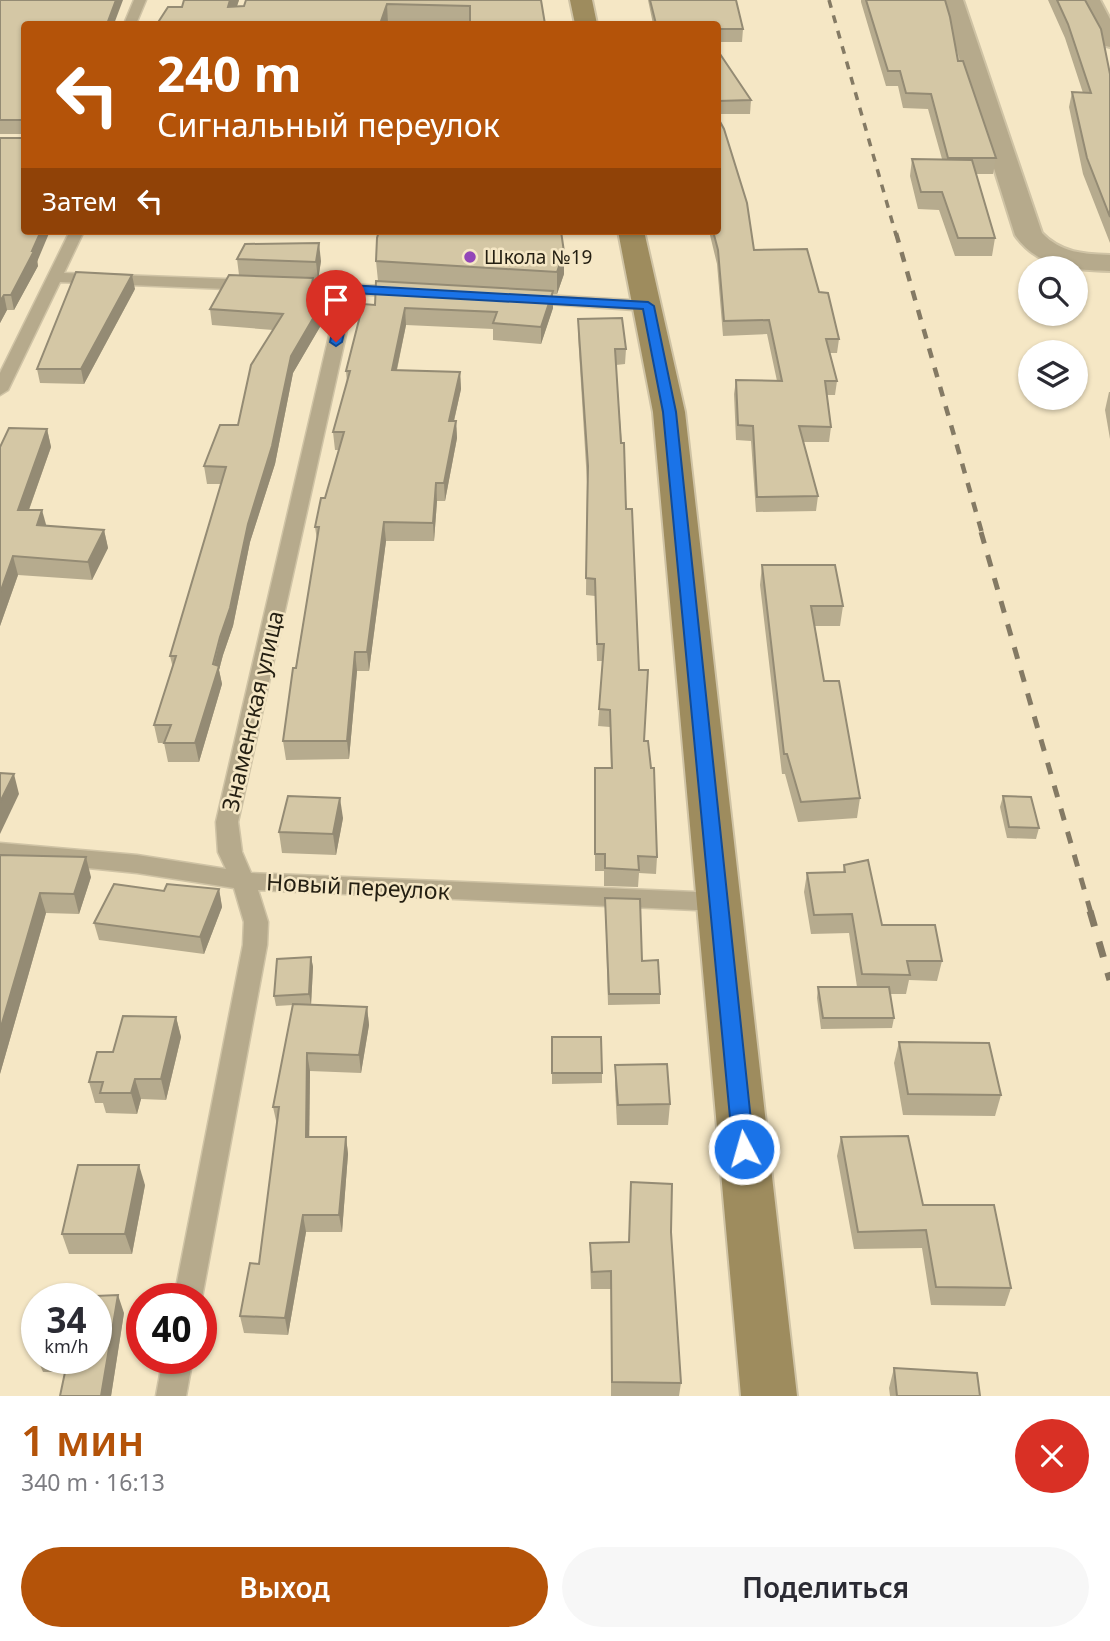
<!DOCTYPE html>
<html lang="ru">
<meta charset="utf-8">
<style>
body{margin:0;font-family:"Noto Sans",sans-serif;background:#f7f7f7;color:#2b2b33;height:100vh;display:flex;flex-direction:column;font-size:26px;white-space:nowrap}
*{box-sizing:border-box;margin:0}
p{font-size:23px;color:#7c7c81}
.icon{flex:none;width:38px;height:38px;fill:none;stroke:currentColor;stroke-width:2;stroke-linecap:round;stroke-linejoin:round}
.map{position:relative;height:1396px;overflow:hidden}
.panel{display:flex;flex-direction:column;background:#fff;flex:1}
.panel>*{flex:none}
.top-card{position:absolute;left:21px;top:21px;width:700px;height:214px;border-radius:7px;box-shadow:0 2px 5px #0004;background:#b45309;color:#fff;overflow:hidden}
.tools{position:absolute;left:1018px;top:256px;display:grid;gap:14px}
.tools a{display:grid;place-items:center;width:70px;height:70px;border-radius:50%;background:#fff;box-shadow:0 2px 5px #0004;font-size:35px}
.speed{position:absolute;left:21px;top:1283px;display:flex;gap:14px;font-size:35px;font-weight:700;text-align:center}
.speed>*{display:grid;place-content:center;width:91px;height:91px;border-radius:50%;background:#fff;box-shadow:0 2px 5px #0004;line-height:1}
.speed small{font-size:18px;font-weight:400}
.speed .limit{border:10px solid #d22;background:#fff;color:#111}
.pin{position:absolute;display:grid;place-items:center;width:60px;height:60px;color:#fff;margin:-72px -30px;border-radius:50% 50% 50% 0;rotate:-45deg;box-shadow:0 0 7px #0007}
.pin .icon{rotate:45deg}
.me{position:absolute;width:77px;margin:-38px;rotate:354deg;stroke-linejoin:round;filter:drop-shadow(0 0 5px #0008)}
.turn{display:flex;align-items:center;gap:24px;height:147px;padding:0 21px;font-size:32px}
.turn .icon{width:91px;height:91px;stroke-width:2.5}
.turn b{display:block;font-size:49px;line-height:60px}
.then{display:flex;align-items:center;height:66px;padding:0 21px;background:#0003;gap:14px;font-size:26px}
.round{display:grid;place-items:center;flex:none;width:74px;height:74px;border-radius:37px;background:#f7f7f7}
.summary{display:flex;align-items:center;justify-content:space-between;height:119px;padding:0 21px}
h1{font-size:42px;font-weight:600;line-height:52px;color:#b45309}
.primary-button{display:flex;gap:14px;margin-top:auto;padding:14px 21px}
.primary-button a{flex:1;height:80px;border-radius:42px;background:#b45309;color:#fff;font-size:28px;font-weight:600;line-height:80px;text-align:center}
.primary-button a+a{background:#f7f7f7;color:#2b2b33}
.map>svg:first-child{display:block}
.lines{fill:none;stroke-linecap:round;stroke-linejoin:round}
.lane-casing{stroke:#cfc3a5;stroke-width:3}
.street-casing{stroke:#cfc3a5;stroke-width:4}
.secondary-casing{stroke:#cfc3a5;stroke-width:4}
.lane{fill:#b6aa8c;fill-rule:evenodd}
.street{fill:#b6aa8c;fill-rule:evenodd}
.secondary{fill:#9e8c5e;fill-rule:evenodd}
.rail-far3{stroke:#847a64;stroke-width:3.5;stroke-dasharray:8 8;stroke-linecap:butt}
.rail-far2{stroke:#847a64;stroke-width:4.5;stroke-dasharray:10 10;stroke-linecap:butt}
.rail-far1{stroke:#847a64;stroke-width:5;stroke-dasharray:12 12;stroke-linecap:butt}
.rail{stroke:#847a64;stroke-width:7;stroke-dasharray:16 16;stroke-linecap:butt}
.wall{fill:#b6ab8e}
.shaded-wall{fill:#948b74}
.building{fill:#d4c7a5;stroke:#948b74;stroke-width:2}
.route{fill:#1a73e8;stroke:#114b97;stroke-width:2}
.poi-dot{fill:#9347b8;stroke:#f5e7c5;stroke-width:2.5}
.labels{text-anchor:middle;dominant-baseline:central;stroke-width:5;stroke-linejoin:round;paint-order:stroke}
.far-poi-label{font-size:19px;fill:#241f12;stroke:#f5e7c5;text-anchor:start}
.street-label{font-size:23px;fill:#241f12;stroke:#f5e7c5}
</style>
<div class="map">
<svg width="1110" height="1396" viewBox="0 0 1110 1396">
<rect width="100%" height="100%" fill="#f5e7c5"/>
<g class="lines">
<!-- lane casing -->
<g class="lane-casing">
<g id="lane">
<polygon points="134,0 146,0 136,24 124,24"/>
<polygon points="70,231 84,231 64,273 251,280 259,285 251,290 60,282 8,390 0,395 0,373"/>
<polygon points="287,281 402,287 410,292 402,297 355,294 238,822 242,852 251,873 718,893 726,896 730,902 726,908 718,911 258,890 268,922 267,945 201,1303 201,1298 174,1298 243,945 244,922 234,888 137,873 0,859 0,843 137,855 226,869 218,852 216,822 339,293 282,289 279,286 282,283"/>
<polygon points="525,294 648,301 656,306 648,311 519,302 517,299"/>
<polygon points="163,1358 193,1358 186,1396 156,1396"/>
</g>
</g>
<!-- street casing -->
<g class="street-casing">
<g id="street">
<path d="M 941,0 L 963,0 L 1042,233 C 1061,253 1084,254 1110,255 L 1110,271 C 1074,270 1038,268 1015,235 Z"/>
<polygon points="1078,0 1100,0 1110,19 1110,47 1102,45 1099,40"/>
</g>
</g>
<!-- secondary casing -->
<g class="secondary-casing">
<g id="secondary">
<polygon points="570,0 592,0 597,24 575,24"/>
<polygon points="618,231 644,231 685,412 797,1396 741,1396 653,412"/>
</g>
</g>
<!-- lane -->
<use href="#lane" class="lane"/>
<!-- street -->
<use href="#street" class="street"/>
<!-- secondary -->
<use href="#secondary" class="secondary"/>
<!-- rail-far3 -->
<polyline class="rail-far3" points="829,0 896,235"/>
<!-- rail-far2 -->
<polyline class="rail-far2" points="896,233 982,533"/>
<!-- rail-far1 -->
<polyline class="rail-far1" points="981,532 1091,913"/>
<!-- rail -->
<polyline class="rail" points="1090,911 1110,980"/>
</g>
<!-- wall -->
<g class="wall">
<polygon points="0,0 24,24 38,266 14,310 7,310 0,323 0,138 23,138 23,134 0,134"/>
<polygon points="239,0 237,6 541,0 545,24 450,24 389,23 388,24 157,24 182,7"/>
<polygon points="648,0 736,0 743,29 742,42 718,42 718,24 653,24"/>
<polygon points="861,0 945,0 958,61 996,158 993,174 976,174 995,238 992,256 955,256 939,210 918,209 910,176 912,159 942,159 928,109 903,108 898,86 886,86 861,2"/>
<polygon points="1048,0 1085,0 1110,74 1110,243 1083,174 1069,107 1072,92 1083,93 1065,38"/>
<polygon points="718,51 751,100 750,114 718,114"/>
<polygon points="379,231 564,274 557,294 553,294 553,308 541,344 493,340 493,329 406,325 397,370 460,372 461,389 454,421 456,421 457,438 445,501 437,501 434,541 386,541 369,671 357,671 349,759 286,760 283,741 317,540 315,527 325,498 339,450 335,450 333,432 347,382 346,371 375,305 378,281 376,261"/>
<polygon points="709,231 718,231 754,250 819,292 839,339 837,353 830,353 837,381 835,395 827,395 831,427 829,442 803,442 818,496 816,511 756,512 751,441 736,440 734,394 736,380 777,381 767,334 723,336 717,264"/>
<polygon points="237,259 321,261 318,280 314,280 315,295 314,303 322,303 324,320 293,373 275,464 250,542 233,626 223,655 219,670 222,684 199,762 168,762 164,743 158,743 154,725 173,668 170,656 221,484 207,484 204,466 238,425 273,330 212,325 210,309 239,275"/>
<polygon points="135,289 84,384 40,383 37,369"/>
<polygon points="578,319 626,349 625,364 616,365 644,741 657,857 656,874 639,873 638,887 604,886 604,871 595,871 595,768 611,768 610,727 598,726 603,661 597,661 595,596 586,595 587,482 578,335"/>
<polygon points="1109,392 1110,392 1110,439 1105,410"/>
<polygon points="47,429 51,447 29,510 46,526 104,530 108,548 92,580 18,575 0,626 0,447"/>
<polygon points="762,565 843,606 840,626 815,626 824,681 860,798 857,818 798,822 785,774 782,774 760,585"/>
<polygon points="1003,796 1039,828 1036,839 1007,838 1000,807"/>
<polygon points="343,818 336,855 282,853 279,832"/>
<polygon points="0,855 91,877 79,914 46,913 0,1074"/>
<polygon points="844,865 882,925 942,961 937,981 909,980 906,994 890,994 894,1018 892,1028 821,1029 817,998 818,987 857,987 849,933 811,934 804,892 807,873 843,872"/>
<polygon points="219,889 222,907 204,954 99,940 94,923"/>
<polygon points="605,898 642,961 660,994 660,1004 608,1005"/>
<polygon points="311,957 313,967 311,1005 367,1007 369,1025 361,1073 310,1071 309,1137 346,1137 348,1154 342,1232 306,1232 288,1335 244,1333 240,1316 259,1264 277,1125 273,1107 293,1005 276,1006 274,996"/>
<polygon points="176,1017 181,1037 166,1100 141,1099 137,1114 106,1113 103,1103 95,1103 89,1082 113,1052"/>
<polygon points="552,1037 602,1073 602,1083 552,1084"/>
<polygon points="899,1042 1001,1095 995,1116 903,1115 894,1063"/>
<polygon points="615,1065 670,1104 668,1125 617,1125 615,1086"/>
<polygon points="841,1137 923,1205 1011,1288 1005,1306 931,1305 922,1248 854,1249 837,1156"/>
<polygon points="145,1185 132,1254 69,1254 62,1234"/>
<polygon points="671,1232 681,1383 679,1396 611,1396 611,1289 591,1289 590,1261 590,1243 629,1242"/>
<polygon points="124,1313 111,1396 60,1396 65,1372 43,1372 37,1358 96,1358"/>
<polygon points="894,1368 980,1396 890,1396 889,1388"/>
</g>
<!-- shaded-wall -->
<g class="shaded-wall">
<polygon points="116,0 123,0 114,24 107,24"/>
<polygon points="230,0 239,0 231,24 228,7"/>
<polygon points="387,4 388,24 380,24"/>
<polygon points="41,231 50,231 37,262 38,266 14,310 11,295"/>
<polygon points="319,243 321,261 318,280 316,262"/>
<polygon points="564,252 564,274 557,294 557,272"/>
<polygon points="132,275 135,289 84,384 81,369"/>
<polygon points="313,278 315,295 311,320 309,303"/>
<polygon points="553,291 553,308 541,344 541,327"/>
<polygon points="4,295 7,310 0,323 0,301"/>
<polygon points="322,303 324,320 293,373 275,464 250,542 233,626 223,655 219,670 222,684 199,762 195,743 248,524 291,356"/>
<polygon points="405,308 406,325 393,387 392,370"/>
<polygon points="460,372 461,389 450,438 449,421"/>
<polygon points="456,421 457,438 445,501 444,483"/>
<polygon points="47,429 51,447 22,529 18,510"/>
<polygon points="436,483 437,501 434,541 433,523"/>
<polygon points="42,510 47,528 37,525"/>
<polygon points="384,522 386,541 369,671 367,652"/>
<polygon points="104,530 108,548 92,580 88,562"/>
<polygon points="13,556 18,575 0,626 0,593"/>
<polygon points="355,652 357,671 349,759 347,741"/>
<polygon points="14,774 19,794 0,834 0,802"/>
<polygon points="340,798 343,818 336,855 333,834"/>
<polygon points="86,857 91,877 79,914 74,894"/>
<polygon points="219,889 222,907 204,954 200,937"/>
<polygon points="40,893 46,913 0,1074 0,1030"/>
<polygon points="311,957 313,967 311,1005 309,994"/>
<polygon points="367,1007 369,1025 361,1073 359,1055"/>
<polygon points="176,1017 181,1037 166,1100 161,1079"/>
<polygon points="307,1053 310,1071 309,1154 306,1137"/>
<polygon points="135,1079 141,1099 137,1114 131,1093"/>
<polygon points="346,1137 348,1154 342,1232 339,1215"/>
<polygon points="139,1165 145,1185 132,1254 125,1234"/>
<polygon points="303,1215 306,1232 288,1335 285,1318"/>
<polygon points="118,1295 124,1313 111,1396 101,1396"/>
</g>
<!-- building -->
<g class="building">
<polygon points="0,0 116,0 107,24 24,24 24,231 41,231 32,251 34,251 11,295 4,295 0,301 0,138 23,138 23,120 0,120"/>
<polygon points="184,0 230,0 228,7 244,6 246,0 541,0 545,24 470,24 470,6 387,4 380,24 157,24 168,7 182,7"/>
<polygon points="650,0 736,0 743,29 718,29 718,24 656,24"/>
<polygon points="866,0 945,0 950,17 958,61 963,61 996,158 948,158 931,94 906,93 900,71 888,71"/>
<polygon points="1057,0 1085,0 1101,29 1110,74 1110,217 1087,158 1072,92 1091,93 1068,24"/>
<polygon points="718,51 751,100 718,101"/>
<polygon points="718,118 724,129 747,203 754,250 807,249 819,292 828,293 839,339 826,339 837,381 825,381 831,427 799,426 818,496 757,497 753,426 738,425 736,380 782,381 769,320 724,321 718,250 713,231 718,231"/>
<polygon points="912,159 972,160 995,238 958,238 942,192 921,192"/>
<polygon points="379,231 561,231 564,252 557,272 376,261 377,238"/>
<polygon points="319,243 316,262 237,259 245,244"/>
<polygon points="76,272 132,275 81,369 37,369"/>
<polygon points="229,275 313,278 309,303 322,303 291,356 272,446 248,524 230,608 220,637 213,664 219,666 195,743 164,743 171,725 154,725 176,656 170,656 226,467 204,466 220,425 238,425 251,365 283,314 210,309"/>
<polygon points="376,281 553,291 541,327 493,323 497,312 405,308 392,370 460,372 449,421 456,421 444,483 436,483 433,523 384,522 367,652 355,652 347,741 283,741 293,668 296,668 319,527 315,527 321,498 325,498 344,432 333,432 350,371 346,371 363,304 375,305"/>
<polygon points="622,318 626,349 615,349 621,443 624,443 626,509 632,509 639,670 648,670 644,741 648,741 651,768 654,768 657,857 638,856 639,870 605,868 605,854 595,854 595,768 612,768 610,710 599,709 604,644 597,644 595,579 586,578 588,466 578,319"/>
<polygon points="9,428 47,429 18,510 42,510 37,525 104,530 88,562 13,556 0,593 0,447"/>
<polygon points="762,565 835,565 843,606 811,606 824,681 839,681 860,798 801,802 787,754 784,754"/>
<polygon points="0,773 14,774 0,802"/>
<polygon points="288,796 340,798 333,834 279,832"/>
<polygon points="1003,796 1031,797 1039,828 1009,827"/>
<polygon points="0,855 86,857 74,894 40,893 0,1030"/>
<polygon points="868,860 882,925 935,925 942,961 907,961 910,975 862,974 852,914 814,915 807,873 845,872 844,865"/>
<polygon points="114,884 164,891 167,884 219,889 200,937 94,923"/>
<polygon points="605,898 640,899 642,961 658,960 660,994 609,994"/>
<polygon points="311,957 309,994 274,996 277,959"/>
<polygon points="818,987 889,987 894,1018 823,1018"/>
<polygon points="293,1004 367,1007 359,1055 307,1053 306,1137 346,1137 339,1215 303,1215 285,1318 240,1316 250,1263 259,1264 279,1107 273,1107"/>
<polygon points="123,1016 176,1017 161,1079 135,1079 131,1093 100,1093 103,1082 89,1082 97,1052 113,1052"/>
<polygon points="552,1037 601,1037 602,1073 552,1073"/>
<polygon points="899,1042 989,1043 1001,1095 908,1094"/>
<polygon points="667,1064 670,1104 618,1105 615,1065"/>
<polygon points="908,1136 923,1205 994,1205 1011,1288 936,1287 926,1230 858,1232 841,1137"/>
<polygon points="78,1165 139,1165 125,1234 62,1234"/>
<polygon points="631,1182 672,1184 671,1232 681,1383 612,1382 611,1271 592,1272 590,1243 629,1242"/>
<polygon points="118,1295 101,1396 60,1396 68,1358 96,1358 96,1298 47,1298"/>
<polygon points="894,1368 977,1373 980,1396 897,1396"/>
</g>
<!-- route -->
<polygon class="route" points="348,285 648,302 654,306 676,412 754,1149 751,1155 744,1158 736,1155 733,1149 663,412 643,309 353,293 342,342 336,346 330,342 342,289"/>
<!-- markers -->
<circle class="poi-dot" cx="470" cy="257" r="7"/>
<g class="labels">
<!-- far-poi labels -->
<g class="far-poi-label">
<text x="484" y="257">Школа №19</text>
</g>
<!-- street labels -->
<g class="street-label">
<text transform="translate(252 711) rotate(-77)">Знаменская улица</text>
<text transform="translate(358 886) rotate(3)">Новый переулок</text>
</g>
</g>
</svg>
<div class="tools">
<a><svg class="icon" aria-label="search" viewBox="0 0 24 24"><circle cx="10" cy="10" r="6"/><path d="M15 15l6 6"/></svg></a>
<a><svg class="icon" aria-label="layers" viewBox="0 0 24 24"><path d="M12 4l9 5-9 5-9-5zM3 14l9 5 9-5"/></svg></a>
</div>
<div class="speed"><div>34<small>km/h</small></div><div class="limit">40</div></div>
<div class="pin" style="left:336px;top:342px;background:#d93025"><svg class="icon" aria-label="arrive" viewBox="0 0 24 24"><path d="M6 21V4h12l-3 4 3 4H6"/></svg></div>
<svg class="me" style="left:744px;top:1149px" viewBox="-20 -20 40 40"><circle r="17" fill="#1a73e8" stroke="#fff" stroke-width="3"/><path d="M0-11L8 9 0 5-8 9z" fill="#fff"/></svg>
<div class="top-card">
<div class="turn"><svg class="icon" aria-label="left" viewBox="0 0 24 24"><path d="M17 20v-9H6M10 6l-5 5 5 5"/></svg><div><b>240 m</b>Сигнальный переулок</div></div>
<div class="then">Затем<svg class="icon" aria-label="left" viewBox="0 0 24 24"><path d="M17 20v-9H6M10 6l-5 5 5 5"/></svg></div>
</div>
</div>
<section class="panel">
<div class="summary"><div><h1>1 мин</h1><p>340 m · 16:13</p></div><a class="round" style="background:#d93025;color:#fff"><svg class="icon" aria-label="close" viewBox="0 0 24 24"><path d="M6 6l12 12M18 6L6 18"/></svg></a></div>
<div class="primary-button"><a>Выход</a><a>Поделиться</a></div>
</section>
